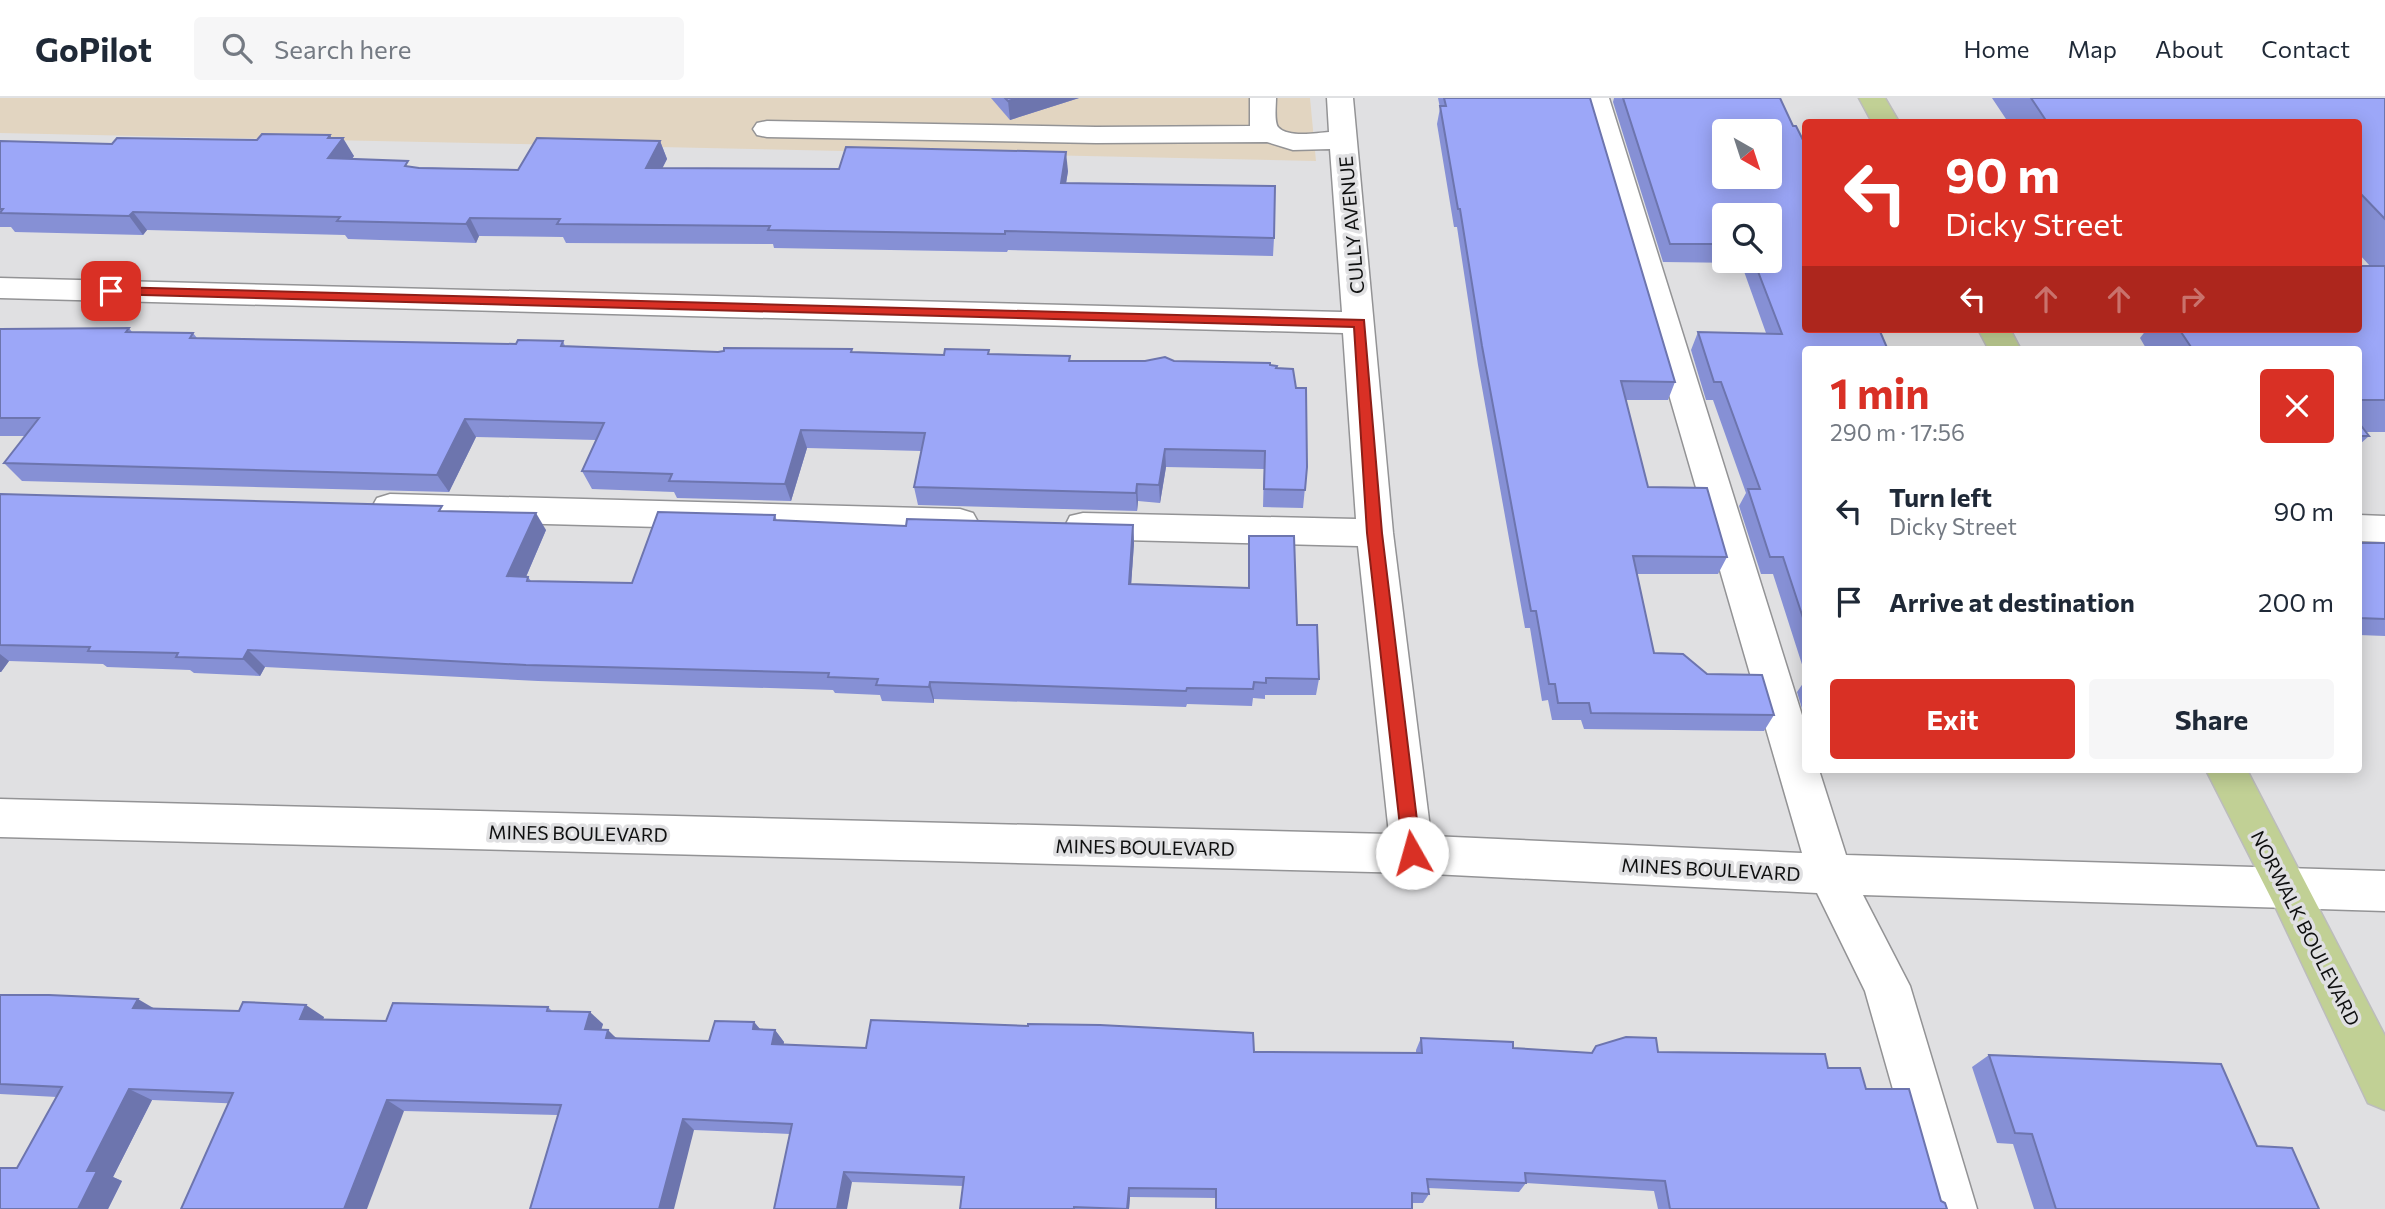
<!DOCTYPE html>
<meta charset="utf-8">
<style>
body{margin:0;font-family:Commissioner,sans-serif;background:#f6f6f7;color:#1f2937;height:100vh;display:flex;flex-direction:column;font-size:26px;white-space:nowrap}
*{box-sizing:border-box;margin:0}
p{font-size:23px;color:#747a83}
.icon{flex:none;width:38px;height:38px;fill:none;stroke:currentColor;stroke-width:2;stroke-linecap:round;stroke-linejoin:round}
.map{position:relative;flex:1;overflow:hidden}
.details{position:absolute;left:1802px;top:248px;width:560px;height:427px;display:flex;flex-direction:column;background:#fff;border-radius:7px;box-shadow:0 4px 18px #0003}
.details>*{flex:none}
.hud{position:absolute;left:1802px;top:21px;width:560px;height:214px;border-radius:7px;box-shadow:0 4px 18px #0003;background:#d93025;color:#fff;overflow:hidden}
.needle{width:46px;rotate:141deg}
.tools{position:absolute;left:1712px;top:21px;display:grid;gap:14px}
.tools a{display:grid;place-items:center;width:70px;height:70px;border-radius:7px;background:#fff;box-shadow:0 4px 18px #0003;font-size:35px}
.pin{position:absolute;display:grid;place-items:center;width:60px;height:60px;color:#fff;margin:-30px;border-radius:14px;box-shadow:0 4px 10px #0006}
.me{position:absolute;width:77px;margin:-38px;rotate:353deg;stroke-linejoin:round;filter:drop-shadow(0 0 5px #0008)}
.turn{display:flex;align-items:center;gap:24px;height:147px;padding:0 28px;font-size:32px}
.turn .icon{width:91px;height:91px;stroke-width:2.5}
.turn b{display:block;font-size:49px;line-height:60px}
.lanes{display:flex;align-items:center;height:66px;padding:0 28px;background:#0003;justify-content:center;gap:35px;direction:ltr}
.lanes .off{opacity:.35}
.round{display:grid;place-items:center;flex:none;width:74px;height:74px;border-radius:7px;background:#f6f6f7}
.headline{display:flex;align-items:center;justify-content:space-between;height:119px;padding:0 28px}
h1{font-size:42px;font-weight:700;line-height:52px;color:#d93025}
.primary-button{display:flex;gap:14px;margin-top:auto;padding:14px 28px}
.primary-button a{flex:1;height:80px;border-radius:7px;background:#d93025;color:#fff;font-size:28px;font-weight:700;line-height:80px;text-align:center}
.primary-button a+a{background:#f6f6f7;color:#1f2937}
ul{padding:0;list-style:none}
li{display:flex;align-items:center;gap:21px;height:91px;padding:0 28px}
li div{flex:1}
li b{display:block;font-size:26px}
li em{font-style:normal}
header{display:flex;align-items:center;gap:42px;box-sizing:border-box;height:98px;padding:0 35px;background:#fff;border-bottom:2px solid #e0e1e3}
header strong{font-size:33px}
nav{display:flex;gap:38px;margin-inline-start:auto;font-size:24px}
.search{width:490px;height:63px;background:#f6f6f7;display:flex;align-items:center;gap:18px;box-sizing:border-box;padding:0 24px;border-radius:7px;color:#747a83;font-size:26px}
.map>svg:first-child{display:block}
.education{fill:#e2d5c1}
.lines{fill:none;stroke-linecap:round;stroke-linejoin:round}
.minor-casing{stroke:#939395;stroke-width:3}
.major-casing{stroke:#bcbcbc;stroke-width:3}
.minor{fill:#fff;fill-rule:evenodd}
.major{fill:#c1d095;fill-rule:evenodd}
.wall{fill:#8690d5;fill-rule:evenodd}
.shaded-wall{fill:#6d75ae}
.building{fill:#9ca7f8;stroke:#6d75ae;stroke-width:2;fill-rule:evenodd}
.route{fill:#d93025;stroke:#8d1f18;stroke-width:2}
.labels{text-anchor:middle;dominant-baseline:central;stroke-width:7;stroke-linejoin:round;paint-order:stroke}
.street-label{font-size:19px;fill:#0f1010;stroke:#e0e0e2}
</style>
<header>
<strong>GoPilot</strong>
<div class="search"><svg class="icon" aria-label="search" viewBox="0 0 24 24"><circle cx="10" cy="10" r="6"/><path d="M15 15l6 6"/></svg>Search here</div>
<nav><a>Home</a><a>Map</a><a>About</a><a>Contact</a></nav>
</header>
<div class="map">
<svg width="2385" height="1111" viewBox="0 0 2385 1111">
<rect width="100%" height="100%" fill="#e0e0e2"/>
<!-- education -->
<polygon class="education" points="0,0 1310,0 1316,63 0,35"/>
<g class="lines">
<!-- minor casing -->
<g class="minor-casing">
<g id="minor">
<path d="M 1250,0 L 1276,0 C 1276,7 1274,23 1278,29 C 1288,40 1316,35 1329,34 L 1327,0 L 1353,0 L 1393,435 L 1431,738 L 1802,755 L 1583,0 L 1609,0 L 1806,630 L 1806,672 L 1819,672 L 1846,757 L 2385,773 L 2385,813 L 1863,797 L 1910,888 L 1977,1111 L 1927,1111 L 1865,893 L 1817,795 L 1412,775 L 0,739 L 0,701 L 1389,736 L 1358,448 L 1083,441 L 1070,438 L 1065,428 L 1070,418 L 1083,415 L 1356,421 L 1343,235 L 0,200 L 0,180 L 1342,214 L 1330,51 L 1293,52 L 1267,44 L 1096,45 L 767,39 L 757,37 L 753,31 L 757,25 L 767,23 L 1096,29 L 1250,28 Z"/>
<polygon points="390,396 960,411 973,415 978,424 973,433 960,437 390,422 377,418 372,409 377,400"/>
<polygon points="2359,417 2385,418 2385,444 2359,443"/>
</g>
</g>
<!-- major casing -->
<g class="major-casing">
<g id="major">
<polygon points="1859,0 1885,0 1899,24 1872,24"/>
<polygon points="1978,231 2010,231 2021,252 1989,252"/>
<polygon points="2206,672 2247,672 2385,938 2385,1012 2368,1005 2274,806"/>
</g>
</g>
<!-- minor -->
<use href="#minor" class="minor"/>
<!-- major -->
<use href="#major" class="major"/>
</g>
<!-- wall -->
<g class="wall">
<polygon points="991,0 1079,0 1010,22"/>
<polygon points="1438,0 1590,0 1675,284 1668,302 1626,302 1648,389 1727,459 1718,476 1637,476 1654,555 1707,576 1774,617 1764,633 1584,631 1581,622 1552,622 1548,602 1542,603 1530,530 1525,530 1478,267 1457,129 1454,129 1437,26 1440,10"/>
<path d="M 1614,0 L 1780,0 L 1806,252 L 1806,579 L 1773,476 L 1761,476 L 1739,408 L 1746,395 L 1713,302 L 1706,302 L 1691,252 L 1698,234 L 1766,235 L 1741,165 L 1663,164 L 1613,4 ZM 1724,117 L 1769,163 L 1724,163 Z"/>
<polygon points="1992,0 2385,0 2385,334 2365,334 2369,338 2359,347 2359,252 2147,252 2140,240 2147,231 2359,231 2370,168 2359,156 2359,24 2008,24"/>
<polygon points="330,37 331,40 354,58 351,61 411,69 518,72 660,43 667,61 662,70 1068,73 1066,85 1274,140 1273,158 1008,152 1007,154 774,150 773,146 566,145 563,139 479,138 476,145 348,141 345,137 147,132 143,137 15,134 11,129 0,129 0,43 112,46 257,42"/>
<polygon points="129,230 132,234 193,235 197,240 516,246 563,243 565,248 718,254 853,254 944,257 990,256 1070,258 1070,263 1174,263 1270,267 1276,270 1307,369 1303,410 1263,409 1264,371 1166,369 1160,405 1138,403 1137,413 918,407 914,389 921,353 807,350 791,403 677,400 674,394 592,391 582,373 596,342 476,339 449,394 22,383 4,365 26,338 0,338 0,231"/>
<polygon points="0,396 445,413 546,432 526,479 528,479 531,483 632,485 775,417 777,423 906,428 1133,427 1134,445 1131,487 1248,490 1249,438 1297,527 1319,581 1316,597 1265,597 1265,601 1253,600 1252,608 1187,606 1186,609 934,601 934,605 882,603 880,597 835,595 833,592 538,583 265,569 260,578 194,575 190,572 107,569 103,566 9,563 1,574 0,574"/>
<polygon points="2359,445 2385,445 2385,538 2359,537"/>
<polygon points="1806,581 1806,624 1797,594"/>
<polygon points="0,897 154,910 324,919 323,921 386,923 548,909 552,913 603,926 601,931 617,940 709,943 754,924 760,931 775,932 784,944 783,947 866,950 1416,955 1416,952 1421,940 1513,950 1591,955 1596,948 1828,970 1866,991 1947,1111 1658,1111 1654,1093 1526,1085 1519,1094 1428,1090 1429,1096 1423,1105 1412,1105 1412,1111 1216,1111 1216,1100 1130,1099 1129,1111 960,1111 963,1088 852,1084 790,1036 694,1032 557,1017 404,1013 152,1002 113,1079 122,1083 108,1111 0,1111 17,1070 57,999 0,996"/>
<polygon points="1989,957 2257,1048 2319,1111 2034,1111 2013,1046 1997,1045 1972,969"/>
</g>
<!-- shaded-wall -->
<g class="shaded-wall">
<polygon points="1018,0 1079,0 1010,22 1008,3"/>
<polygon points="330,37 336,49 343,40 354,58 339,79 328,60 328,40"/>
<polygon points="660,43 667,61 653,89 646,70"/>
<polygon points="1066,54 1068,73 1063,104 1061,85"/>
<polygon points="133,114 147,132 143,137 129,118"/>
<polygon points="470,120 479,138 476,145 466,126"/>
<polygon points="465,321 476,339 449,394 437,377"/>
<polygon points="801,332 807,350 791,403 785,386"/>
<polygon points="1165,351 1166,369 1160,405 1159,387"/>
<polygon points="1137,386 1138,403 1137,413 1136,395"/>
<polygon points="536,415 546,432 519,495 507,478"/>
<polygon points="1133,427 1134,445 1130,503 1129,486"/>
<polygon points="248,552 265,569 260,578 243,561"/>
<polygon points="0,556 9,563 1,574 0,574"/>
<polygon points="930,584 934,601 934,605 929,589"/>
<polygon points="138,901 160,914 133,910"/>
<polygon points="306,907 324,919 319,933 300,921"/>
<polygon points="590,914 603,926 598,943 585,931"/>
<polygon points="754,924 764,936 753,931"/>
<polygon points="608,932 620,944 606,940"/>
<polygon points="775,932 784,944 781,958 772,946"/>
<polygon points="129,991 152,1002 113,1079 122,1083 108,1111 78,1111 87,1073"/>
<polygon points="387,1002 404,1013 367,1111 344,1111"/>
<polygon points="683,1021 694,1032 674,1111 659,1111"/>
<polygon points="844,1074 852,1084 847,1111 837,1111"/>
<polygon points="1129,1090 1130,1099 1129,1111 1127,1111"/>
</g>
<!-- building -->
<g class="building">
<polygon points="1005,0 1018,0 1008,3"/>
<polygon points="1444,0 1590,0 1675,284 1621,283 1648,389 1707,390 1727,459 1633,458 1654,555 1683,556 1707,576 1762,577 1774,617 1591,615 1589,605 1558,605 1555,586 1549,586 1536,513 1531,513 1482,248 1460,111 1458,111 1440,8 1446,8"/>
<path d="M 1623,0 L 1780,0 L 1793,28 L 1796,28 L 1806,48 L 1806,231 L 1879,231 L 1888,252 L 1806,252 L 1806,529 L 1783,459 L 1770,459 L 1748,391 L 1760,391 L 1721,284 L 1714,284 L 1698,234 L 1782,236 L 1754,163 L 1769,163 L 1769,117 L 1724,117 L 1724,146 L 1670,146 ZM 1724,33 L 1769,33 L 1769,79 L 1724,79 Z"/>
<polygon points="2031,0 2385,0 2385,121 2359,94 2359,24 2047,24"/>
<polygon points="262,36 330,37 328,40 343,40 328,60 408,63 405,68 419,70 518,72 537,40 660,43 646,70 839,71 846,49 1066,54 1061,85 1275,88 1274,140 1005,133 1005,136 768,132 770,128 557,126 560,121 470,120 466,126 337,123 340,119 133,114 129,118 0,115 3,111 0,111 0,43 112,46 117,40 257,42"/>
<polygon points="2359,168 2385,168 2385,302 2359,302 2359,252 2193,252 2179,231 2359,231"/>
<polygon points="129,230 126,234 193,235 190,240 516,246 518,242 563,243 561,248 718,254 724,253 724,250 852,251 851,254 944,257 945,251 989,252 988,256 1070,258 1069,263 1145,263 1165,259 1174,263 1270,265 1270,267 1277,268 1276,270 1293,271 1296,290 1306,290 1307,369 1305,392 1264,391 1265,353 1165,351 1159,387 1137,386 1136,395 914,389 925,335 801,332 785,386 669,383 672,376 582,373 604,325 465,321 437,377 4,365 39,320 0,320 0,231"/>
<polygon points="2359,325 2369,338 2359,338"/>
<polygon points="0,396 442,408 439,413 536,415 507,478 528,479 527,483 632,485 658,414 775,417 774,422 906,428 907,421 1133,427 1129,486 1249,490 1249,438 1294,438 1297,527 1317,527 1319,581 1266,580 1266,585 1254,584 1253,591 1187,590 1186,593 930,584 929,589 876,587 878,581 828,579 829,575 526,567 248,552 243,561 176,559 178,555 88,553 90,549 0,547"/>
<polygon points="2359,445 2385,445 2385,521 2359,520"/>
<polygon points="0,897 49,897 138,901 133,910 239,913 243,904 306,907 300,921 386,923 393,905 548,909 547,913 590,914 585,931 608,932 606,940 709,943 715,923 754,924 753,931 775,932 772,946 866,950 871,922 1028,928 1028,926 1100,927 1253,935 1254,954 1422,955 1421,940 1513,944 1513,950 1592,955 1596,948 1626,939 1656,940 1658,954 1825,956 1828,970 1860,970 1866,991 1909,991 1941,1103 1945,1105 1947,1111 1670,1111 1665,1083 1525,1075 1526,1085 1427,1081 1429,1096 1412,1095 1412,1111 1216,1111 1216,1091 1129,1090 1127,1111 1074,1109 1074,1111 960,1111 964,1079 844,1074 837,1111 774,1111 792,1026 683,1021 659,1111 530,1111 561,1007 387,1002 344,1111 181,1111 233,995 129,991 87,1073 97,1073 78,1111 0,1111 0,1070 17,1070 62,989 0,986"/>
<polygon points="1989,957 2221,966 2257,1048 2292,1050 2319,1111 2056,1111 2032,1036 2015,1035"/>
</g>
<!-- route -->
<polygon class="route" points="111,189 1364,222 1382,435 1421,755 1419,761 1412,763 1406,761 1403,755 1367,435 1354,229 106,196 106,190"/>
<g class="labels">
<!-- street labels -->
<g class="street-label">
<text transform="translate(1351 127) rotate(-95)">CULLY AVENUE</text>
<text transform="translate(578 735) rotate(1)">MINES BOULEVARD</text>
<text transform="translate(1145 749) rotate(1)">MINES BOULEVARD</text>
<text transform="translate(1711 771) rotate(3)">MINES BOULEVARD</text>
<text transform="translate(2306 830) rotate(63)">NORWALK BOULEVARD</text>
</g>
</g>
</svg>
<div class="tools">
<a><svg class="needle" viewBox="-14 -14 28 28"><path d="M0-13l5 13h-10z" fill="#e53935"/><path d="M0 13l5-13h-10z" fill="#747a83"/></svg></a>
<a><svg class="icon" aria-label="search" viewBox="0 0 24 24"><circle cx="10" cy="10" r="6"/><path d="M15 15l6 6"/></svg></a>
</div>
<div class="pin" style="left:111px;top:193px;background:#d93025"><svg class="icon" aria-label="arrive" viewBox="0 0 24 24"><path d="M6 21V4h12l-3 4 3 4H6"/></svg></div>
<svg class="me" style="left:1412px;top:755px" viewBox="-20 -20 40 40"><circle r="19" fill="#fff"/><path d="M0-13L10 11 0 6-10 11z" fill="#d93025"/></svg>
<div class="hud">
<div class="turn"><svg class="icon" aria-label="left" viewBox="0 0 24 24"><path d="M17 20v-9H6M10 6l-5 5 5 5"/></svg><div><b>90 m</b>Dicky Street</div></div>
<div class="lanes"><svg class="icon" aria-label="left" viewBox="0 0 24 24"><path d="M17 20v-9H6M10 6l-5 5 5 5"/></svg><svg class="icon off" aria-label="ahead" viewBox="0 0 24 24"><path d="M12 20V5M6 11l6-6 6 6"/></svg><svg class="icon off" aria-label="ahead" viewBox="0 0 24 24"><path d="M12 20V5M6 11l6-6 6 6"/></svg><svg class="icon off" aria-label="right" viewBox="0 0 24 24"><path d="M7 20v-9h11M14 6l5 5-5 5"/></svg></div>
</div>
<section class="details">
<div class="headline"><div><h1>1 min</h1><p>290 m · 17:56</p></div><a class="round" style="background:#d93025;color:#fff"><svg class="icon" aria-label="close" viewBox="0 0 24 24"><path d="M6 6l12 12M18 6L6 18"/></svg></a></div>
<ul>
<li><svg class="icon" aria-label="left" viewBox="0 0 24 24"><path d="M17 20v-9H6M10 6l-5 5 5 5"/></svg><div><b>Turn left</b><p>Dicky Street</p></div><em>90 m</em></li>
<li><svg class="icon" aria-label="arrive" viewBox="0 0 24 24"><path d="M6 21V4h12l-3 4 3 4H6"/></svg><div><b>Arrive at destination</b></div><em>200 m</em></li>
</ul>
<div class="primary-button"><a>Exit</a><a>Share</a></div>
</section>
</div>
